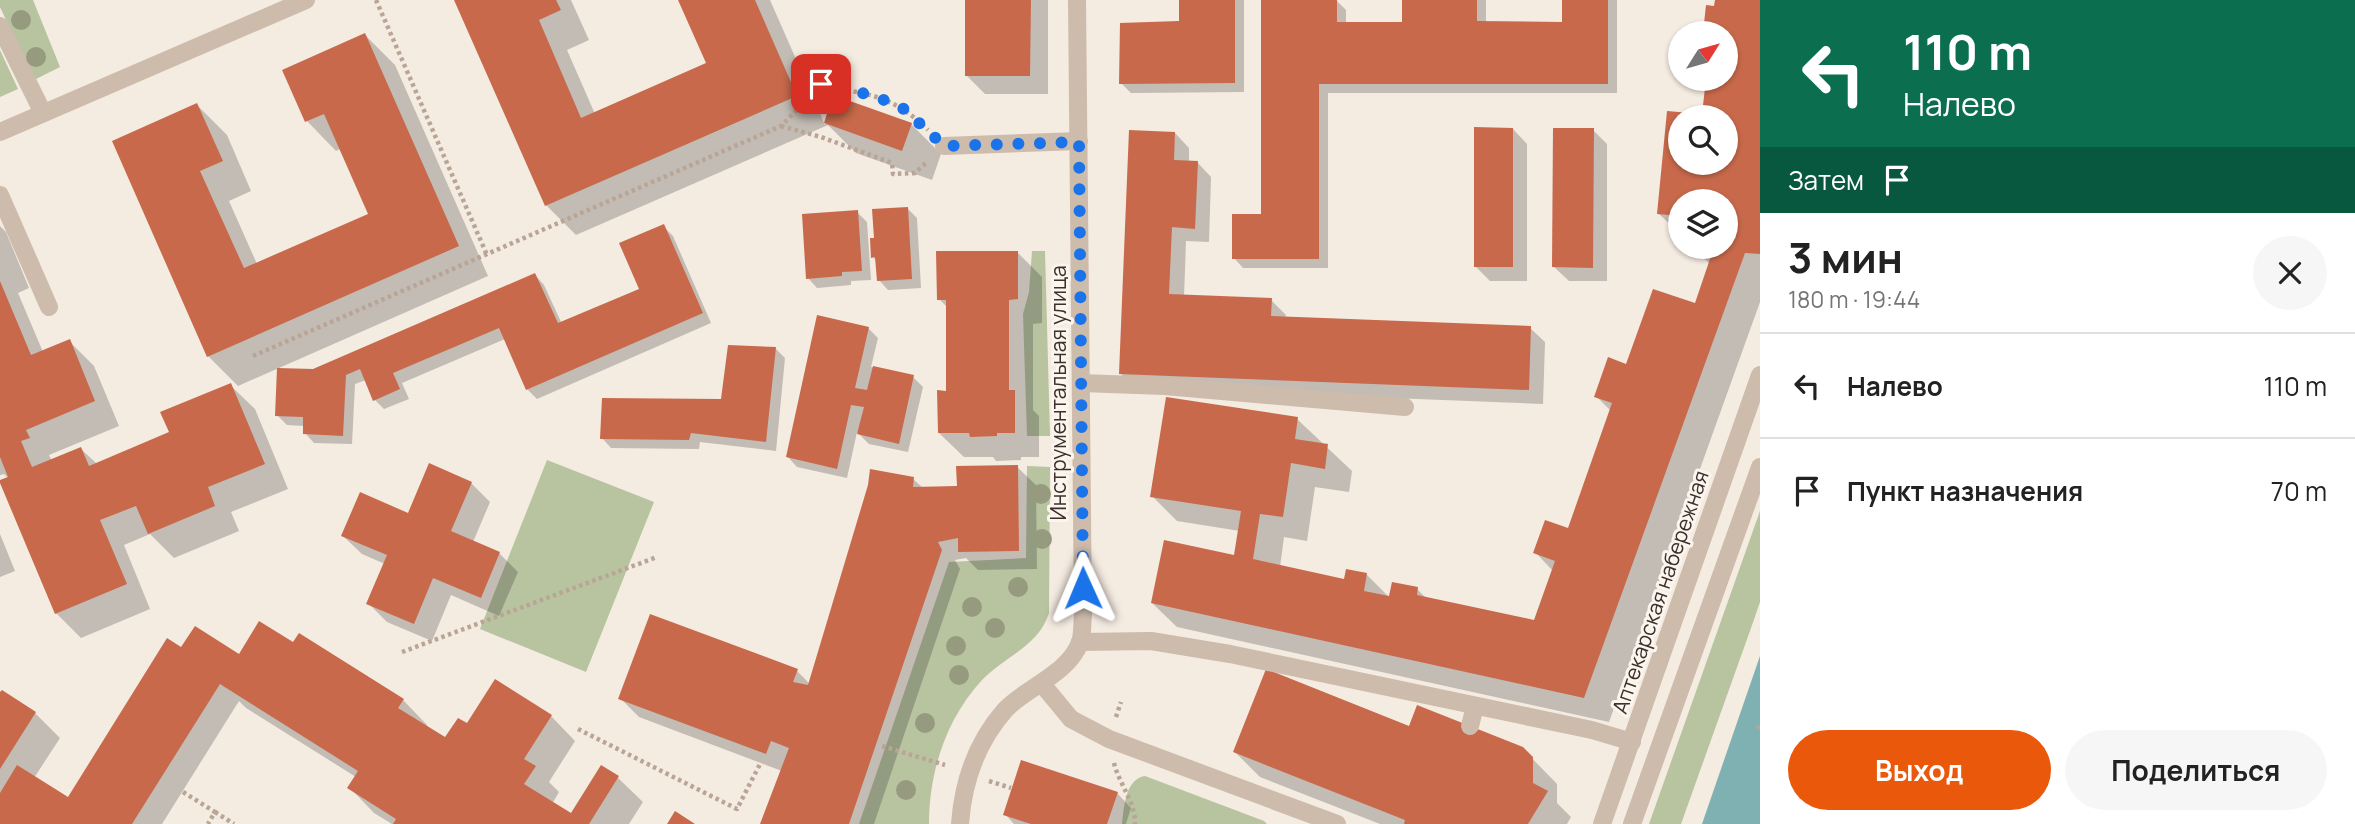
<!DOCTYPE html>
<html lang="ru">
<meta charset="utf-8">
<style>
body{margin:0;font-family:Manrope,sans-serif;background:#f6f6f6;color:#222;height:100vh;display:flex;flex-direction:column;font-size:26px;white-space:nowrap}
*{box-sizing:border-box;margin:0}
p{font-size:23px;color:#767676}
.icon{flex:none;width:38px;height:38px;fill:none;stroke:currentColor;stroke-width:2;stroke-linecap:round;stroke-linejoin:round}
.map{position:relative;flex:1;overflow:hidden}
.panel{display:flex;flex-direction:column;background:#fff;width:595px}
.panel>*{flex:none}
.hud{background:#0b6e4f;color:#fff;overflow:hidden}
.needle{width:46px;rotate:53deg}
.tools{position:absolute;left:1668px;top:21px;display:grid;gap:14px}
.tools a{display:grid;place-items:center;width:70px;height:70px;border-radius:50%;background:#fff;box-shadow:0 2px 5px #0004;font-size:35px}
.pin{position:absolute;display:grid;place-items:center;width:60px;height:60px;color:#fff;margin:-30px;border-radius:14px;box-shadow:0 4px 10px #0006}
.me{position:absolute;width:77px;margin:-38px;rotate:359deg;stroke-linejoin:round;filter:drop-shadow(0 0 5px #0008)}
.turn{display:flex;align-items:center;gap:24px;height:147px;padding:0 28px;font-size:32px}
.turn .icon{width:91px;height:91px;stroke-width:2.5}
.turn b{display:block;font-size:49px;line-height:60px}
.then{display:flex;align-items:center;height:66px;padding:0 28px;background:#0003;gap:14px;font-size:26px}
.round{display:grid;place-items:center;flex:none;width:74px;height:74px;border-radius:37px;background:#f6f6f6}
.head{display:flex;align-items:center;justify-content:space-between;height:119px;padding:0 28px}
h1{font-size:42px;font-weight:700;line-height:52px}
.cta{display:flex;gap:14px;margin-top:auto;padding:14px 28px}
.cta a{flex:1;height:80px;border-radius:42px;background:#ea580c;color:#fff;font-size:28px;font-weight:700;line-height:80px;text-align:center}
.cta a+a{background:#f6f6f6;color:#222}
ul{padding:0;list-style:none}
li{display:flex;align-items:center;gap:21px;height:105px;padding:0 28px;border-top:2px solid #e0e0e0}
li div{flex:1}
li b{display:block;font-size:26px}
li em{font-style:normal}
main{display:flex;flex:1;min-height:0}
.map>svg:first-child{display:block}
.green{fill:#b8c4a0}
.water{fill:#7fb0b2}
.shadow{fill:#0003;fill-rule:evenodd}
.building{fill:#c8694b;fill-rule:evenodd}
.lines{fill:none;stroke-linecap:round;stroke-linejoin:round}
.path{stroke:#b9a596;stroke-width:4.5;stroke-dasharray:3.5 3.5;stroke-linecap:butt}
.minor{stroke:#cdbbac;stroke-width:18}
.tree{fill:#969b7f}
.route{stroke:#1a73e8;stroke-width:12;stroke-dasharray:0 21.6}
.labels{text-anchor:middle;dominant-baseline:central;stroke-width:6;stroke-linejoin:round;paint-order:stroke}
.street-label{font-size:21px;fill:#3b302b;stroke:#fbf5ee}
</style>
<main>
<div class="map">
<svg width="1760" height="824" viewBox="0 0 1760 824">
<rect width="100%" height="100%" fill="#f4ebe1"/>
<!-- green -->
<g class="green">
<polygon points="0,0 33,0 60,67 34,80 0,7"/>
<polygon points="0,50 18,89 0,97"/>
<polygon points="1032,251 1045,251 1050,436 1027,436 1023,314 1029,292"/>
<polygon points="547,460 654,502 586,672 480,629"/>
<path d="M 1027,466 L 1050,467 L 1049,613 C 1039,646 1005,656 982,680 C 946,719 929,772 929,824 L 859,824 L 949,562 L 1026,558 Z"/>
<polygon points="1760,511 1760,602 1751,628 1681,824 1649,824"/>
<path d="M 1145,776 L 1264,821 L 1267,824 L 1122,824 C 1124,808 1125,779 1145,776 Z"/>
</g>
<!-- water -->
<polygon class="water" points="1760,656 1760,824 1702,824"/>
<!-- shadow -->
<g class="shadow">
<polygon points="456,0 571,0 589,40 567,50 595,114 708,64 680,0 770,0 825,125 835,97 911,124 941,154 932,180 856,153 828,125 576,235 546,205"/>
<polygon points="967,0 1048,0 1048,94 985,94 966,75"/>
<polygon points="1181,0 1244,0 1244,92 1131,93 1121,83 1181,23"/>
<polygon points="1336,0 1346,10 1346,24 1404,24 1404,0 1486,0 1486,23 1564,23 1564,0 1617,0 1617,93 1328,93 1328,268 1243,268 1234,258 1263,216"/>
<path d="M 1717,0 L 1760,0 L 1760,302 L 1609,722 L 1177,627 L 1152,603 L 1236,557 L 1240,531 L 1177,521 L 1152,496 L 1297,419 L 1352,471 L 1349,492 L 1315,487 L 1307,541 L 1284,537 L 1280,567 L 1345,581 L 1367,575 L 1390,598 L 1417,589 L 1427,599 L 1535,622 L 1553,571 L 1535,552 L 1569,530 L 1611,411 L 1596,396 L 1696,305 L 1710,264 L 1692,247 L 1726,247 L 1726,201 L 1680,201 L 1680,229 L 1674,228 L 1659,214 L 1668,113 L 1703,116 L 1708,79 L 1726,79 L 1726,33 L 1704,33 L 1707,7 L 1716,7 ZM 1680,117 L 1726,117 L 1726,163 L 1680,163 Z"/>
<polygon points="365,35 395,65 488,276 238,386 208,356 197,105 227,135 251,191 229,201 257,264 371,214 342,148 336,151 307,121"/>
<polygon points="1513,129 1527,144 1527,281 1490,281 1475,266"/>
<polygon points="1593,130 1607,144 1607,281 1569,281 1554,267"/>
<polygon points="1175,133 1189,148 1189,162 1197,162 1211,177 1209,242 1186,241 1184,297 1271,300 1286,315 1285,318 1530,328 1545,342 1543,404 1136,388 1121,374"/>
<polygon points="907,208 917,218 921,288 888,290 879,280 877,262 873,257 876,240"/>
<polygon points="857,212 867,222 871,280 851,281 851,285 817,288 808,278"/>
<polygon points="0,226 6,232 29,288 18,293 43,352 69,341 94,366 119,426 49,455 52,461 81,449 97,464 171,433 230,385 255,409 288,489 231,512 239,531 174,558 150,534 124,545 150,609 81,638 56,613 9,479 4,474 0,475"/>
<polygon points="663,226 673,236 711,323 537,399 527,389 505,339 402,383 409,399 384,409 375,400 366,380 355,384 352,444 314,443 305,433 305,426 287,425 277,415 313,371 535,275 544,285 562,324 641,290"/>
<polygon points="1017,252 1042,277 1042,323 1033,324 1033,410 1039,416 1039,457 1021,457 1021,460 996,461 993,457 964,457 939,433 948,392 948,308 939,299"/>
<polygon points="868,328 878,338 871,367 913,377 923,387 908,452 869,444 857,432 847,478 797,467 788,457"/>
<polygon points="775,348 785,358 776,451 700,442 699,449 611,448 602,438 723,401"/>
<polygon points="1017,467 1036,485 1037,569 978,570 966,558 955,560 960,569 874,824 762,824 782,771 639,717 620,698 797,671 810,684 913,479 923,488 959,488"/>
<polygon points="471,483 490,502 473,542 499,553 518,572 499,616 451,595 432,641 387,622 368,603 385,564 362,554 343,536 409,515"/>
<polygon points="0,534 15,571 0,577"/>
<polygon points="293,644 403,700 427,725 426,727 446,740 468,726 551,716 575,741 549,782 559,792 552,804 572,816 602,767 618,778 643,802 629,824 392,824 374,813 350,788 356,777 246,708 239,701 162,824 0,824 0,695 35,713 60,738 34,778 68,799 182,650 239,656"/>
<polygon points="1410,728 1522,748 1557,784 1557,803 1571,817 1567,824 1380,824 1260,777 1235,752"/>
<polygon points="1117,793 1131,808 1126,824 1014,824 1005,814"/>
</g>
<!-- building -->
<g class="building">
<polygon points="454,0 556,0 561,10 539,20 581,118 706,63 678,0 755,0 797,96 545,206"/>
<polygon points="965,0 1031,0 1030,76 965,76"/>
<polygon points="1179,0 1235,0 1235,83 1119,84 1120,23 1179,21"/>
<polygon points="1261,0 1337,0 1337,22 1402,22 1402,0 1477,0 1477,21 1562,22 1562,0 1608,0 1608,84 1319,84 1319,259 1232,259 1232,214 1261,214"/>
<path d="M 1715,0 L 1760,0 L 1760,254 L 1745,253 L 1584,698 L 1151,603 L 1164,540 L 1234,555 L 1241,511 L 1150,497 L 1166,397 L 1298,417 L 1295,439 L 1328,444 L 1325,469 L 1291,463 L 1283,517 L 1260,514 L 1253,559 L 1344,579 L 1346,569 L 1367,573 L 1364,591 L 1389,596 L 1392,582 L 1418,587 L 1417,595 L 1534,620 L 1555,561 L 1533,553 L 1545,520 L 1568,528 L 1612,403 L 1594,397 L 1608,357 L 1626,364 L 1653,289 L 1695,303 L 1713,250 L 1702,247 L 1726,247 L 1726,201 L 1680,201 L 1680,216 L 1657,214 L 1667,111 L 1702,114 L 1706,79 L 1726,79 L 1726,33 L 1703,33 L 1706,5 L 1714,6 ZM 1680,117 L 1726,117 L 1726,163 L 1680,163 Z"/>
<polygon points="365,33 459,246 207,357 112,141 197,103 223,161 200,171 244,268 368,214 324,114 305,122 282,70"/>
<polygon points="833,95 912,123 902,151 824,123"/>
<polygon points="1474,127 1513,128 1513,267 1474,267"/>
<polygon points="1553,128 1594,128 1593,268 1552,267"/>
<polygon points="1129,130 1175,132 1174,160 1198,161 1195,229 1172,227 1169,294 1272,298 1271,316 1531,326 1529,390 1119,374"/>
<polygon points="908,207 912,279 877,281 875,257 871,258 870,238 874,238 872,209"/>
<polygon points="858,210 862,271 842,272 842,276 806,279 802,214"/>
<polygon points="664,224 703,313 526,390 499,328 393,373 400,389 373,401 360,369 346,375 343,436 303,434 303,417 275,416 277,368 313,369 535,273 558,323 639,289 619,243"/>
<polygon points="936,251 1018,251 1018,299 1009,300 1009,390 1015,390 1015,433 997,433 997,436 970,437 969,433 938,433 937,390 946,391 946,300 937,300"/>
<polygon points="0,281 31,355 70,339 95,401 26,430 30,438 21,441 32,467 81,447 89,466 169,432 160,412 231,383 265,464 208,487 215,506 148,534 136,506 100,520 127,584 55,614 0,483 0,480 8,477 0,457"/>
<polygon points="817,315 869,327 855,388 867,390 873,366 914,375 899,444 857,434 864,407 851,405 837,469 786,457"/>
<polygon points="728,345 776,347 766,442 691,433 689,440 600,439 602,398 721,399"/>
<polygon points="429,463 472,482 451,531 500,552 481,598 433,578 414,624 366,604 387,555 341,536 360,492 408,513"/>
<polygon points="1018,465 1019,551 958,552 958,538 938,542 942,550 849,824 760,824 789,748 771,741 766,754 618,699 650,614 798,669 793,682 808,685 868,485 870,469 914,477 913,487 957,486 956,466"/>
<polygon points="259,621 293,642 299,633 404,699 398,708 445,737 458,718 467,723 495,679 552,715 524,759 536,766 524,784 571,813 601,765 619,776 589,824 393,824 396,819 347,788 358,771 220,684 132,824 0,824 0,793 17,765 68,797 167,638 181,647 195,626 239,654"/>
<polygon points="1266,669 1409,726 1417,705 1523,747 1533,757 1533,783 1548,791 1528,824 1404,824 1405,820 1233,752"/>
<polygon points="2,690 36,712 0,769 0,692"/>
<polygon points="1021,760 1118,792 1107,824 1031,824 1003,815"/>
<polygon points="675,811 695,824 667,824"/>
</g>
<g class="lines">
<!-- path -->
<g class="path">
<polyline points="376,0 487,255"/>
<polyline points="781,126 821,137 892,163 893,174 915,173 928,161"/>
<path d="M 253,356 L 781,126 L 799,108 L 813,77 C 828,90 847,89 866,94 C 891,100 910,112 928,130"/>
<polyline points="402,652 657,557"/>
<polyline points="1116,717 1121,702"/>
<polyline points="578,729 737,809 760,764"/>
<polyline points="1758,729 1760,725"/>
<polyline points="882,746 945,765"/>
<path d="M 1114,763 C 1119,784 1136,803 1135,824"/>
<polyline points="989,781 1011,788"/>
<polyline points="183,792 215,812 208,824"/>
<polyline points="215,812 234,824"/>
</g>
<!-- minor -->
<g class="minor">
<polyline points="0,26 43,113"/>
<polyline points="0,132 306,0"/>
<polyline points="944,146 1079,141"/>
<polyline points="0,195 49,307"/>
<polyline points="1081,383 1165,386 1405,407"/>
<polyline points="1080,642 1151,641 1230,654 1592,730 1632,742"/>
<polyline points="1042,684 1071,719 1109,739 1337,824"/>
<polyline points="1470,726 1475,706"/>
<path d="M 960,824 C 963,782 977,742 1005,710 C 1025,688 1069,674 1080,642 C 1083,635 1082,623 1083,615 L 1077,0"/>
<polyline points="1602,824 1760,375"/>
<polyline points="1632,824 1760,467"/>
</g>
</g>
<!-- trees -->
<g class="tree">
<circle cx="21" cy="20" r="10"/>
<circle cx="36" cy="57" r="10"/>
<circle cx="1041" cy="494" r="10"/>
<circle cx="1042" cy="539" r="10"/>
<circle cx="1018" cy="587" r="10"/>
<circle cx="972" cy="607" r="10"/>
<circle cx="995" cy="628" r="10"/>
<circle cx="956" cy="646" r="10"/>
<circle cx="959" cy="675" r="10"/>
<circle cx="925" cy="723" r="10"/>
<circle cx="906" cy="790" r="10"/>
</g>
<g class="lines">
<!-- route -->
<polyline class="route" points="821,84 875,96 904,109 944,146 1079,142 1083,588"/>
</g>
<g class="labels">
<!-- street labels -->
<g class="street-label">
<text transform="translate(1058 393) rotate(-90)">Инструментальная улица</text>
<text transform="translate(1660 592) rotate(-71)">Аптекарская набережная</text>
</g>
</g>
</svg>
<div class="tools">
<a><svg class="needle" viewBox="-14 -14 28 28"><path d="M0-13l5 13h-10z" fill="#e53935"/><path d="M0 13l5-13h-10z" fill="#767676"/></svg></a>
<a><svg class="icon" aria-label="search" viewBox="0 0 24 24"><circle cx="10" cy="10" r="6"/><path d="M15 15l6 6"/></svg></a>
<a><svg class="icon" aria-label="layers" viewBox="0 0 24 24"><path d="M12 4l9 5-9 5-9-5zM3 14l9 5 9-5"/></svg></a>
</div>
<div class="pin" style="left:821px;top:84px;background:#d93025"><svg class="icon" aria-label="arrive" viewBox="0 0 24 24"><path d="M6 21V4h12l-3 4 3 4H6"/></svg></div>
<svg class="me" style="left:1083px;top:588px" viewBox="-20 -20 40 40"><path d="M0-17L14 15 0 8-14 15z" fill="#1a73e8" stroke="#fff" stroke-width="4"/></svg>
</div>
<section class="panel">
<div class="hud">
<div class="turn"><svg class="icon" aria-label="left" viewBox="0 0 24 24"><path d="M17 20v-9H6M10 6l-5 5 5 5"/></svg><div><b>110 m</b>Налево</div></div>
<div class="then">Затем<svg class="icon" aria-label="arrive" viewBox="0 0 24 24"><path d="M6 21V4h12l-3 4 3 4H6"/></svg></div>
</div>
<div class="head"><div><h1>3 мин</h1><p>180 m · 19:44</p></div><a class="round"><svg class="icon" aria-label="close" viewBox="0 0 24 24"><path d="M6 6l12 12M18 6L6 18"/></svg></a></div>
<ul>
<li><svg class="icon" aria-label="left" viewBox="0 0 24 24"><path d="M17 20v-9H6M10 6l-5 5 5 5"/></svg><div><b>Налево</b></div><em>110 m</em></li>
<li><svg class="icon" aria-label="arrive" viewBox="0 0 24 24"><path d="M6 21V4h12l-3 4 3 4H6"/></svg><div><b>Пункт назначения</b></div><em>70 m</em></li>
</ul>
<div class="cta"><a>Выход</a><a>Поделиться</a></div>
</section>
</main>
